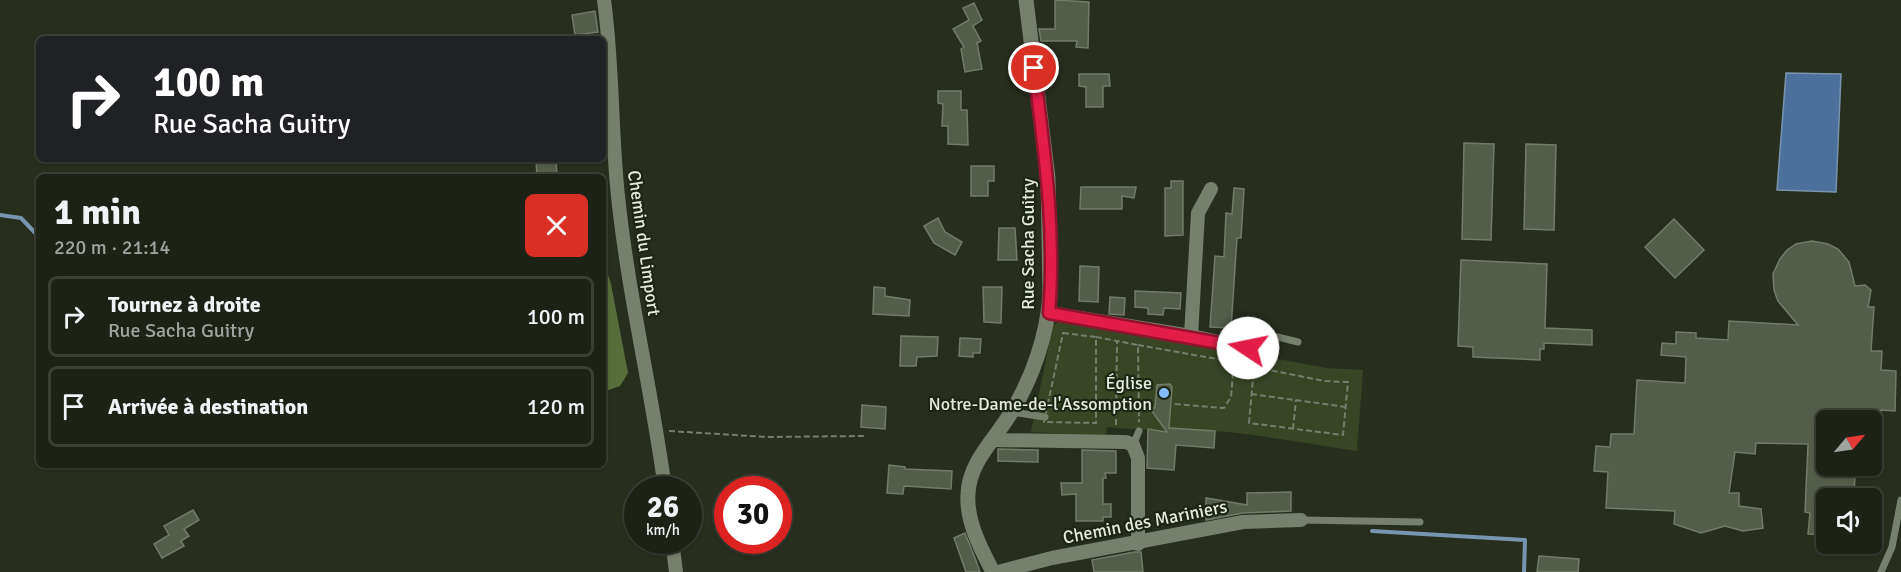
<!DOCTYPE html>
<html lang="fr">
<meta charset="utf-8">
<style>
body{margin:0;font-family:Signika,sans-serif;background:#2a2f23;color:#f1f3f6;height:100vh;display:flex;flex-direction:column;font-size:22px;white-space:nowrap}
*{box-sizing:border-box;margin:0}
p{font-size:20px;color:#a0a4a1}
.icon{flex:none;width:33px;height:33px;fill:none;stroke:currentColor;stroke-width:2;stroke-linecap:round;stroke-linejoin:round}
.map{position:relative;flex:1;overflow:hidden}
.details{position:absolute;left:36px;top:174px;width:570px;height:294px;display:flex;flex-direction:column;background:#1d2216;border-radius:9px;box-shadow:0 2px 4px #0004,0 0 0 2px #3b3f35}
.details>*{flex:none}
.top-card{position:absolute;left:36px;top:36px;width:570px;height:126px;border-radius:9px;box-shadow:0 2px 4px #0004,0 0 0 2px #3b3f35;background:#202124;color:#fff;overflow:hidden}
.needle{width:39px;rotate:61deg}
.controls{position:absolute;left:1816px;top:410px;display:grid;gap:12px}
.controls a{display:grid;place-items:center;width:66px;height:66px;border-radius:9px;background:#1d2216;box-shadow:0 2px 4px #0004,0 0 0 2px #3b3f35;font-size:30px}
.speed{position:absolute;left:624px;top:476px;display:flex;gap:12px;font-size:30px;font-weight:700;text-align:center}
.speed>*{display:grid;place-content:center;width:78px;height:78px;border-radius:50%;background:#1d2216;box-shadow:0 2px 4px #0004,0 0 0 2px #3b3f35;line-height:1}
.speed small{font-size:15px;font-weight:400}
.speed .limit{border:9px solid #d22;background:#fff;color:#111}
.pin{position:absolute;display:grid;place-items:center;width:51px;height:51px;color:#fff;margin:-26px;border:3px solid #fff;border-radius:50%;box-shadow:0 2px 6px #0007}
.me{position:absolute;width:66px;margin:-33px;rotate:281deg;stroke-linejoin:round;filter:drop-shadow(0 0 4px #0008)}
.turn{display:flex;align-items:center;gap:21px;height:126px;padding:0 18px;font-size:27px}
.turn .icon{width:78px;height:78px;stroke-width:2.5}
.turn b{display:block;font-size:42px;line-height:51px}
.round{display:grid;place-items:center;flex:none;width:63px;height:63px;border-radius:9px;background:#2a2f23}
.summary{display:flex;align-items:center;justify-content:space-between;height:102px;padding:0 18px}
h1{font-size:36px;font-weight:700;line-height:45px}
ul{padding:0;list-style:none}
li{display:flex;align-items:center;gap:18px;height:81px;margin:0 12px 9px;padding:0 6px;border:3px solid #3b3f35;border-radius:9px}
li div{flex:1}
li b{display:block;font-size:22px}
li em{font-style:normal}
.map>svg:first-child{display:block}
.green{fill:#384626}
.forest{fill:#576e3a}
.water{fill:#4a709b;stroke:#7895af;stroke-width:1.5}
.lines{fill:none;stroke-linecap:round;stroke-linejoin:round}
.stream{stroke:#7895af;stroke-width:4}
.building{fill:#545d4a;stroke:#727b68;stroke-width:1.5}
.path{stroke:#777e70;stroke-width:2;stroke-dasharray:6 3;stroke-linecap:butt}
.lane{stroke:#77806d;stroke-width:7}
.street{stroke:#77806d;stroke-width:14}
.secondary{stroke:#77806d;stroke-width:15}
.route-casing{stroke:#92132f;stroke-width:15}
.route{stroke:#e11d48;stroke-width:10}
.poi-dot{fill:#84bcfb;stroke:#1d2514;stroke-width:2}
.labels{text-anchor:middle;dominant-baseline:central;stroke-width:4.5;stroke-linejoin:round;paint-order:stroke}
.street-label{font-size:18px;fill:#e5eadf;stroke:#1d2514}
.poi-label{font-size:18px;fill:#e5eadf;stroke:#1d2514;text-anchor:end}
</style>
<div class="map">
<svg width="1901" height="572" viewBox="0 0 1901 572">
<rect width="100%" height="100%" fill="#272e1e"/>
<!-- green -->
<path class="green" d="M 1064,319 L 1326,368 L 1363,370 L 1357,451 C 1317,445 1278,438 1238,433 C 1193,428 1151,432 1107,427 L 1106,436 L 1031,432 L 1053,325 Z"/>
<!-- forest -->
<polygon class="forest" points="603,260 611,284 628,373 620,386 603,392"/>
<!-- water -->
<polygon class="water" points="1786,73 1841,74 1836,192 1777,190"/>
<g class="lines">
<!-- stream -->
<g class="stream">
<polyline points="0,215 21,218 39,237"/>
<polyline points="1372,531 1525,540 1524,572"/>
</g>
</g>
<!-- building -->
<g class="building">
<polygon points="1055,0 1089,2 1088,48 1076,47 1077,41 1041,41 1039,29 1055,29"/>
<polygon points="974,3 982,20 973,26 981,41 977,43 982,69 965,72 961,49 964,47 953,29 969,20 963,8"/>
<polygon points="595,11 598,32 575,35 572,15"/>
<polygon points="1079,74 1109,74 1110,86 1103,86 1103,107 1086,107 1086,87 1079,86"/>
<polygon points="938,91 961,91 961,110 967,110 968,145 948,144 948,126 942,126 943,104 938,103"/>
<polygon points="1464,143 1494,144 1491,240 1462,239"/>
<polygon points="1526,144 1556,145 1554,230 1524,229"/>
<polygon points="536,159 556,159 557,177 537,177"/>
<polygon points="971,166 994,166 994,181 988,181 988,196 971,196"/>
<polygon points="1171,181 1183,181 1183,235 1165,236 1165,188 1171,188"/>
<polygon points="1081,187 1136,187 1134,198 1122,196 1122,209 1080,209"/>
<polygon points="1234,188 1244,189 1241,238 1237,238 1231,328 1210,327 1215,256 1224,257 1226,213 1232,214"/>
<polygon points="938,218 945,232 962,242 955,255 934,243 924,226"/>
<polygon points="1674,219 1704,250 1675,278 1645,247"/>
<polygon points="999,228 1015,228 1017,260 998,260"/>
<polygon points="1812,241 1828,244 1838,249 1849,262 1855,286 1865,285 1871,290 1868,307 1874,307 1871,351 1882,351 1881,370 1896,371 1895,411 1881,410 1881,420 1827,420 1827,465 1878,465 1877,476 1855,473 1854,498 1827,498 1827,535 1808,534 1810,513 1805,512 1808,444 1756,443 1755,454 1735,452 1729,493 1739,493 1739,506 1761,509 1763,528 1743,531 1725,526 1701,533 1674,524 1675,511 1606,508 1608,472 1594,471 1596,446 1610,447 1611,434 1634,434 1637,380 1685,383 1686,357 1661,355 1662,343 1676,344 1676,332 1696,333 1696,338 1728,340 1729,321 1798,325 1778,301 1774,290 1773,274 1780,259 1787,250 1796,244"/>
<polygon points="1461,260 1547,264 1545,328 1592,330 1592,345 1544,343 1544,349 1540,349 1540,360 1473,357 1473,347 1458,346"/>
<polygon points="1080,266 1099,267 1098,302 1079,301"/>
<polygon points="874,287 885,288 885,296 910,300 909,316 873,314"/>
<polygon points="983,287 1002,287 1001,323 984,322"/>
<polygon points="1135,291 1181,293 1180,309 1164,308 1163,315 1148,314 1148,308 1135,307"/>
<polygon points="1110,297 1125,298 1124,315 1109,314"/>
<polygon points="901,336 938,337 937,356 917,357 916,366 900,366"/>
<polygon points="960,338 981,339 980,353 973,353 973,357 959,356"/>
<polygon points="1170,384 1172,387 1169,428 1215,431 1214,448 1176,445 1174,470 1147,468 1148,429 1167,432 1151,410 1155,407 1157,385"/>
<polygon points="862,405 886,407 885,429 861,427"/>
<polygon points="998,449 1038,450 1038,462 998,461"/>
<polygon points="1082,450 1116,451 1116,473 1105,473 1106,478 1103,478 1103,504 1111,504 1111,517 1103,517 1103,521 1076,521 1076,494 1062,495 1061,483 1082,483"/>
<polygon points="889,465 905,467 905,469 952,471 951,489 904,486 903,494 887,493"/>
<polygon points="1291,492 1291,511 1243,513 1206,520 1206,498 1247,505 1247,493"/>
<polygon points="193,510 199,520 184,529 189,536 181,541 184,546 162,558 154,544 169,535 164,526"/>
<polygon points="965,533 975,558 980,572 966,572 954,538"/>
<polygon points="1134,552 1141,552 1143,572 1094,572 1092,560"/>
<polygon points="1539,556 1579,559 1578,572 1537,572"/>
</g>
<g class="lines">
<!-- path -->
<g class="path">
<polygon points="1063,333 1096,337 1096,423 1044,422"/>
<polyline points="1096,337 1138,345 1139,422"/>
<polyline points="1138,345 1234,362 1231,397 1224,408 1174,404"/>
<polygon points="1254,367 1324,381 1348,382 1343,435 1249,423"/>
<polyline points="1251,394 1346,407"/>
<polyline points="1116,425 1117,341"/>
<polyline points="1293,429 1296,400"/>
<polyline points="669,431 767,437 864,436"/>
</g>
<!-- lane -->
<g class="lane">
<polyline points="1248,348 1265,334 1298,342"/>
<polyline points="1012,412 1045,417"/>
<polyline points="1133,445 1139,431"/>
<polyline points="1301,520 1420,522"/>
<polyline points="1881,572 1892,547 1901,500"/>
</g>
<!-- street -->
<g class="street">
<path d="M 604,0 C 613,65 611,131 618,196 C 628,294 652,391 665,489"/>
<polyline points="1049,313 1191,336 1198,213 1211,189"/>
<polyline points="1191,336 1248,348"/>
<polyline points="992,440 1126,442 1133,445 1138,458 1138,544"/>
<polyline points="672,540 676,572"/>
<polyline points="998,572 1052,558 1243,522 1301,520"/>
</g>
<!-- secondary -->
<path class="secondary" d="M 993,572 C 981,549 966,521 968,494 C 969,461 996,439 1012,411 C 1033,377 1047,335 1050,295 L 1048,178 L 1026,0"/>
</g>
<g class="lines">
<!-- route casing -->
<g class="route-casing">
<path id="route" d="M 1034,68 C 1044,149 1056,231 1049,313 L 1248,348"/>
</g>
<!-- route -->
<use href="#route" class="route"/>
</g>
<!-- markers -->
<circle class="poi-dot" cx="1164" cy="393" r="6"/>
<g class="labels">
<!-- street labels -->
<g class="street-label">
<text transform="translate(644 243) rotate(82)">Chemin du Limport</text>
<text transform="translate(1028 244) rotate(-90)">Rue Sacha Guitry</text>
<text transform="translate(1145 522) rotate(-11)">Chemin des Mariniers</text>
</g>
<!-- poi labels -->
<g class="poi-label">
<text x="1152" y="383">Église<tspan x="1152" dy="21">Notre-Dame-de-l'Assomption</tspan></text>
</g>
</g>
</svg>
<div class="controls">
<a><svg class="needle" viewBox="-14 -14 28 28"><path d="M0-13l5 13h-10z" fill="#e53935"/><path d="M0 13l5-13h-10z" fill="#a0a4a1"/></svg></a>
<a><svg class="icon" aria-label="sound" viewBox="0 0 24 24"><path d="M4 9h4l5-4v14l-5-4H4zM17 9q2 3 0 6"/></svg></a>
</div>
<div class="speed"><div>26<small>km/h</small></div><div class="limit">30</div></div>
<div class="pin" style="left:1034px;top:68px;background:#d93025"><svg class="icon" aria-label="arrive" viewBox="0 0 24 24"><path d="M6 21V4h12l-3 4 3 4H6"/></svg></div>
<svg class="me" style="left:1248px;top:348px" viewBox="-20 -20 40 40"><circle r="19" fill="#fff"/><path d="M0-13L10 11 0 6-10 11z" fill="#e11d48"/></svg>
<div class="top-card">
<div class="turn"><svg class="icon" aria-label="right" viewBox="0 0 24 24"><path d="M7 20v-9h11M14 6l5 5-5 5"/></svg><div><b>100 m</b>Rue Sacha Guitry</div></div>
</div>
<section class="details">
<div class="summary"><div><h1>1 min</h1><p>220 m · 21:14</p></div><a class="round" style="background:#d93025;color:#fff"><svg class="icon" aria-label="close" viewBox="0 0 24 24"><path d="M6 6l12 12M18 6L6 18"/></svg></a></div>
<ul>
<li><svg class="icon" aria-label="right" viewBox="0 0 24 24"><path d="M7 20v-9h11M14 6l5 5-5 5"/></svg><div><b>Tournez à droite</b><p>Rue Sacha Guitry</p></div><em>100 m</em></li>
<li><svg class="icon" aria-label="arrive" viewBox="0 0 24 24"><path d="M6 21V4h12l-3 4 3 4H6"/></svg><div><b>Arrivée à destination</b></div><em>120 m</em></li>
</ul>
</section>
</div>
